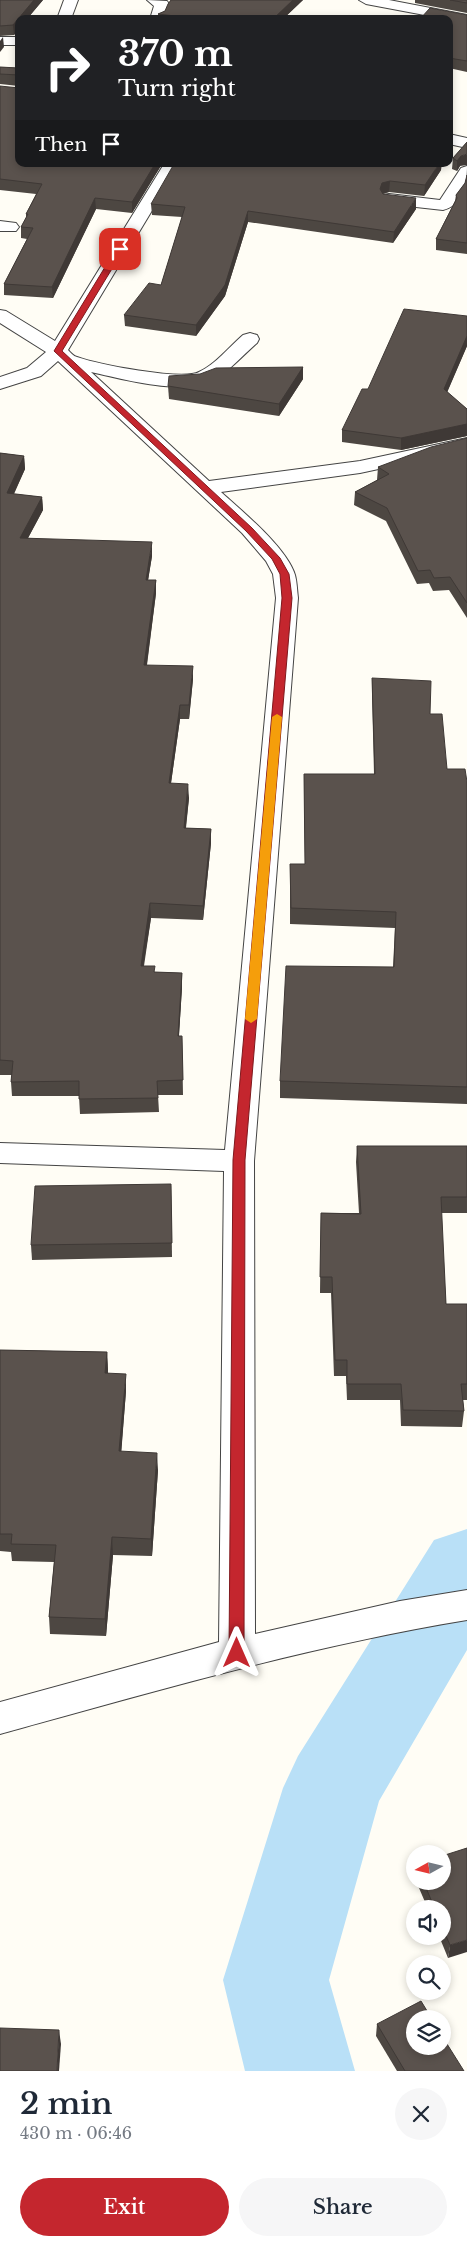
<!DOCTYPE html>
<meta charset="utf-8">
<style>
body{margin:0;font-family:"Libre Baskerville",serif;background:#f6f6f7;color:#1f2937;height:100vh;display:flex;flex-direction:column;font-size:19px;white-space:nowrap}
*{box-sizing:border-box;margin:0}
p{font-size:16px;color:#747a83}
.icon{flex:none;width:28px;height:28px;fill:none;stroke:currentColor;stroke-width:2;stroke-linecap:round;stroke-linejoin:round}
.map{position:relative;height:2071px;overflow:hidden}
.side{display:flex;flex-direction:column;background:#fff;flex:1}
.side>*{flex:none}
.top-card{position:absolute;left:15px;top:15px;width:438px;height:152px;border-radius:10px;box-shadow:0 2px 8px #0003;background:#202124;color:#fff;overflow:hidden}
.needle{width:32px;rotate:262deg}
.buttons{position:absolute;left:406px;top:1845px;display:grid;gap:10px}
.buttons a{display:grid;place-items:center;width:45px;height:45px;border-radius:50%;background:#fff;box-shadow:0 2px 8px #0003;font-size:25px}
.pin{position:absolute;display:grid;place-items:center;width:42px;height:42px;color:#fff;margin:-21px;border-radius:10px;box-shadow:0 2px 8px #0006}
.me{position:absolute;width:55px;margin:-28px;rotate:0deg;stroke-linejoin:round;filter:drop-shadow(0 0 4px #0008)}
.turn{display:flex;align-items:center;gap:18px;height:105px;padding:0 20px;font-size:22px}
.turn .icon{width:65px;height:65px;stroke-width:2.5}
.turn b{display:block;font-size:35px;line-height:42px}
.then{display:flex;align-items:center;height:48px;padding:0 20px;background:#0003;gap:10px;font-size:19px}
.round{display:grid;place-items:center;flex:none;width:52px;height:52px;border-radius:26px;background:#f6f6f7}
.overview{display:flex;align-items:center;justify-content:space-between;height:85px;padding:0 20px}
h1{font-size:30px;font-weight:600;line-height:38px}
.cta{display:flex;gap:10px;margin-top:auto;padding:10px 20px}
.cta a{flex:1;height:58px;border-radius:30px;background:#c4262e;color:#fff;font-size:20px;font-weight:600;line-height:58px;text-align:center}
.cta a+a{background:#f6f6f7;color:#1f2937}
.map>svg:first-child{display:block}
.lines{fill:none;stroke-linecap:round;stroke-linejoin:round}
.river{fill:#b9e0f7;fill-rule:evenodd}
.minor-casing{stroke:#444;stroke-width:2}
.minor{fill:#fff;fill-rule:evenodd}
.wall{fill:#4d4742}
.shaded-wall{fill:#3f3936}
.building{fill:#5a524d;stroke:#3f3936}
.route{fill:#c4262e;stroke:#7f191e}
.slow{fill:#f59e0b}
</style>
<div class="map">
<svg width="467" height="2071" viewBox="0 0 467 2071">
<rect width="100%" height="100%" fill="#fffdf5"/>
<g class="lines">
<!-- river -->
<polygon class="river" points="467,1529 467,1650 379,1801 329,1980 355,2071 245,2071 223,1980 283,1788 298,1756 434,1540"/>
<!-- minor casing -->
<g class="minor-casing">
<g id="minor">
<polygon points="64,0 78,0 71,19 57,19"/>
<polygon points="147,0 167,1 169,4 164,19 150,19 154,6"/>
<polygon points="359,0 389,0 467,15 467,23 366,4"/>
<rect x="0" y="37" width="19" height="8"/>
<polygon points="449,134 467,138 467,148 449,144"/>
<path d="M 164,164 L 180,164 L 68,350 C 71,353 73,356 77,357 C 96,364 182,381 199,372 C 216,364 229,347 243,335 L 250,333 L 257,335 L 259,339 L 257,343 C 243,355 229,372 213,380 C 182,396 123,379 91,372 L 209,481 L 360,461 L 467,438 L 467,450 L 360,473 L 221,492 C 242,511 287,548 295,575 C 297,582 297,591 298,598 L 254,1161 L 255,1634 L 400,1601 L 467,1590 L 467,1620 C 309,1646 155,1691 0,1734 L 0,1702 L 219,1642 L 224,1171 L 0,1163 L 0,1143 L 225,1150 L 276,598 L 273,574 L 266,561 L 242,533 L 58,361 L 41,376 L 0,389 L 0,377 L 27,368 L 46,352 L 0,323 L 0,310 L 6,311 L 55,341 Z"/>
<path d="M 467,166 C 467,184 463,205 443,210 L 389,204 L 383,203 L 381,199 L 383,195 L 389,194 L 440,200 L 461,168 Z"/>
<polygon points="0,221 16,223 19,227 16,231 0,231"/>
</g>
</g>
<!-- minor -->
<use href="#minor" class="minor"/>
</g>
<!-- wall -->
<g class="wall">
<polygon points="0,0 43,0 27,19 19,19 19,29 14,35 0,36"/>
<polygon points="171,0 303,0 283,19 158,19 158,14 165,11"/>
<polygon points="415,0 467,0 467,13 415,3"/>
<polygon points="467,15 467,72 449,68 449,19"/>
<polygon points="0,67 18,68 19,67 19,86 0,84"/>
<polygon points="0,86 19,164 162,164 132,213 96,209 53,298 4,295 4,284 27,239 21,238 21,227 26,218 26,214 36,194 0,190"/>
<polygon points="467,142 460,166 457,171 452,169 453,158"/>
<polygon points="441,170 424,196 389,192 383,194 416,209 393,243 248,222 225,296 196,336 125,326 124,315 161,285 182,217 152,215 151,204"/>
<polygon points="467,175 467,254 436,250 436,239 455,201 456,195 465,183"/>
<polygon points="467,316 467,346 447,392 467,409 467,436 401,450 342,442 342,430 368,389"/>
<polygon points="303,367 303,379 279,416 169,399 168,386"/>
<polygon points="467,438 467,618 449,590 433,591 429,583 417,584 386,521 354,505 355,492 377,480 378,467"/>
<polygon points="0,453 24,456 25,469 14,494 42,497 43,510 28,538 152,556 148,580 156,580 156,593 147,665 193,679 189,719 180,719 171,783 189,798 186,828 211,829 211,843 203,920 151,918 144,966 155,972 182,973 182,987 179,1036 182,1036 183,1095 158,1095 159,1112 80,1114 79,1096 12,1096 11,1082 12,1075 0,1075"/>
<polygon points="372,678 430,714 447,769 467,782 467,1104 280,1098 280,1081 393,967 395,928 290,924 290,864 305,864 304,774 374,774 372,694"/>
<polygon points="357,1146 467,1146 467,1213 441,1213 446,1304 467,1304 467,1400 463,1400 464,1411 462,1427 401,1426 400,1400 347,1400 346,1376 334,1376 331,1293 320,1293 321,1213 359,1213 356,1162"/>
<polygon points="171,1184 172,1257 32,1260 31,1245"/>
<polygon points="0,1350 107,1352 108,1373 126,1391 121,1452 158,1470 152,1556 113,1555 106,1636 50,1634 49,1617 54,1562 12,1561 11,1552 0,1551"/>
<polygon points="467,1848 448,1958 439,1936 442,1936 442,1909 428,1909 416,1881 442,1881"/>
<polygon points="377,2024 464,2071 397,2071 376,2036"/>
</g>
<!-- shaded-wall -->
<g class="shaded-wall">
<polygon points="34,0 43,0 27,19 19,19 19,29 14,35 13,25"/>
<polygon points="293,0 303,0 283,19 273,19"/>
<polygon points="3,37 4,47 0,52 0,41"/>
<polygon points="467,154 467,165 460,166 457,171 457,161 461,156"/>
<polygon points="155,164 162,164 132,213 132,202"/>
<polygon points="439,164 442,164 441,170 424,196 425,185"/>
<polygon points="390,181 389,192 381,194 380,189 382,183"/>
<polygon points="95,198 96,209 53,298 52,287"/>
<polygon points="416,198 416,209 393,243 394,232"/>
<polygon points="248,211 248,222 225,296 196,336 196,325"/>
<polygon points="467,336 467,346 443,402 444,389"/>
<polygon points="303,367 303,379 279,416 279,404"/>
<polygon points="467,424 467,436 401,450 401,438"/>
<polygon points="24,456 25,469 8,506 7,493"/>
<polygon points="42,497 43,510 21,551 20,538"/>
<polygon points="152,542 152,556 146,593 146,580"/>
<polygon points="156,580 156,593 145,678 144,665"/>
<polygon points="193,666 193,679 189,719 189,705"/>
<polygon points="180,705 180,719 169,797 169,783"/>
<polygon points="188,784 189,798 184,842 184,828"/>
<polygon points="211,829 211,843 203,920 203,906"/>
<polygon points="150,903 151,918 141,980 141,966"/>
<polygon points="182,973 182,987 178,1050 178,1036"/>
<polygon points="107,1352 108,1370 106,1391 105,1373"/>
<polygon points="126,1374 126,1391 120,1469 119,1451"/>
<polygon points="157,1453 158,1470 152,1556 151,1539"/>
<polygon points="112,1537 113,1555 106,1636 105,1619"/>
<polygon points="467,1940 467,1952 448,1958 450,1945"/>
<polygon points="59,2030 61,2044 59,2071 57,2071"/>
</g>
<!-- building -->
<g class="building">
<polygon points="0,0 34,0 13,25 0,26"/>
<polygon points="171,0 293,0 273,19 200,19 158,14 165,11 168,4"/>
<polygon points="450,0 467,0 467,3"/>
<polygon points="430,8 467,15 467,61 449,58 449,19 420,19"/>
<polygon points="0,67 18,68 19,67 19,75 0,74"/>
<polygon points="0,86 19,88 19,164 155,164 132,202 95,198 52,287 4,284 33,228 21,227 28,214 26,214 42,184 0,179"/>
<polygon points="467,142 467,154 461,156 457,161 453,158"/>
<polygon points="174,164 439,164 425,185 390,181 382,183 380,189 383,194 416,198 394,232 248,211 225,285 196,325 124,315 149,283 161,285 185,207 151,204"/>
<polygon points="467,175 467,243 436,239 457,198 456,195 465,183"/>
<polygon points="404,309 467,316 467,336 444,389 467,409 467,424 401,438 342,430 362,389 368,389"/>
<polygon points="303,367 279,404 168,386 169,376 200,374 216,368"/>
<polygon points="467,438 467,603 450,577 434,578 430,570 418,571 387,508 355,492 389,474 378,467 431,447"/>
<polygon points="0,453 24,456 7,493 42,497 20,538 152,542 146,580 156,580 144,665 193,666 189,705 180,705 169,783 188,784 184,828 211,829 203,906 150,903 141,966 155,966 154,972 182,973 178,1036 182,1036 183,1080 157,1081 158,1098 79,1099 79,1081 11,1082 13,1061 0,1060"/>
<polygon points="372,678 431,681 430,714 442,714 447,769 465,769 467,782 467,1087 280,1081 286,966 394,967 396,912 291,908 290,864 305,864 304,774 375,774"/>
<polygon points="357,1146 467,1146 467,1197 441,1197 446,1304 467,1304 467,1384 461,1384 464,1411 403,1410 401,1384 347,1384 347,1360 335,1360 332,1277 320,1277 321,1213 361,1214"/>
<polygon points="171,1184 172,1243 31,1245 35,1186"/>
<polygon points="0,1350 107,1352 105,1373 126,1374 119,1451 157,1453 151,1539 112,1537 105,1619 49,1617 56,1545 11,1544 12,1534 0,1534"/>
<polygon points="467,1848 467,1940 450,1945 442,1927 442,1909 435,1909 423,1881 442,1881 442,1856"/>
<polygon points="421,2001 432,2019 415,2019 415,2046 442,2046 442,2036 464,2071 405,2071 377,2024"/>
<polygon points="0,2028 59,2030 57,2071 0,2071"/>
</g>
<!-- route -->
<polygon class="route" points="120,247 124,249 62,351 252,528 280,558 289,574 292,598 245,1160 244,1653 242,1657 237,1659 232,1657 229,1653 233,1160 282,598 280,574 272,559 246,531 54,351 116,249"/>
<!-- slow -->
<polygon class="slow" points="277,714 282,717 257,1019 251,1023 245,1019 272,717"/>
</svg>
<div class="buttons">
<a><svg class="needle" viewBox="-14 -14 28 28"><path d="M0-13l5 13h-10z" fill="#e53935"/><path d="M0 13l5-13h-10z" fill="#747a83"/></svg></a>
<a><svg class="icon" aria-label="sound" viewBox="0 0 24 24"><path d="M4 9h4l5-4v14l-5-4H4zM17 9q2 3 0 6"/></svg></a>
<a><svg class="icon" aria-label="search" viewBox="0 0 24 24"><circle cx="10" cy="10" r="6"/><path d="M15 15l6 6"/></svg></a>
<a><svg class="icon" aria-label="layers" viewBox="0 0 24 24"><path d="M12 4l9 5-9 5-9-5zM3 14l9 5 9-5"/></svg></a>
</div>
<div class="pin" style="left:120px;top:249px;background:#d93025"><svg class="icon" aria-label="arrive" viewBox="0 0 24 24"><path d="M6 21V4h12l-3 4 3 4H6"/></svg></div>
<svg class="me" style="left:237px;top:1653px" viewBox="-20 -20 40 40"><path d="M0-17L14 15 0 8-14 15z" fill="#c4262e" stroke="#fff" stroke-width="4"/></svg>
<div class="top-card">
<div class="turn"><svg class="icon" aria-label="right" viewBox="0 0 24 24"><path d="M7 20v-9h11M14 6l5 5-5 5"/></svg><div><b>370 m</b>Turn right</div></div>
<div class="then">Then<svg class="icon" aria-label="arrive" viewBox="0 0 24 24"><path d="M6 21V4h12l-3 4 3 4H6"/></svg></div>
</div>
</div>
<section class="side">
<div class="overview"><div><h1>2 min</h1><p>430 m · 06:46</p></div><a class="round"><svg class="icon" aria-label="close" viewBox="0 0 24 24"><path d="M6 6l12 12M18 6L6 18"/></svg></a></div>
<div class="cta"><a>Exit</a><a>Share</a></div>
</section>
